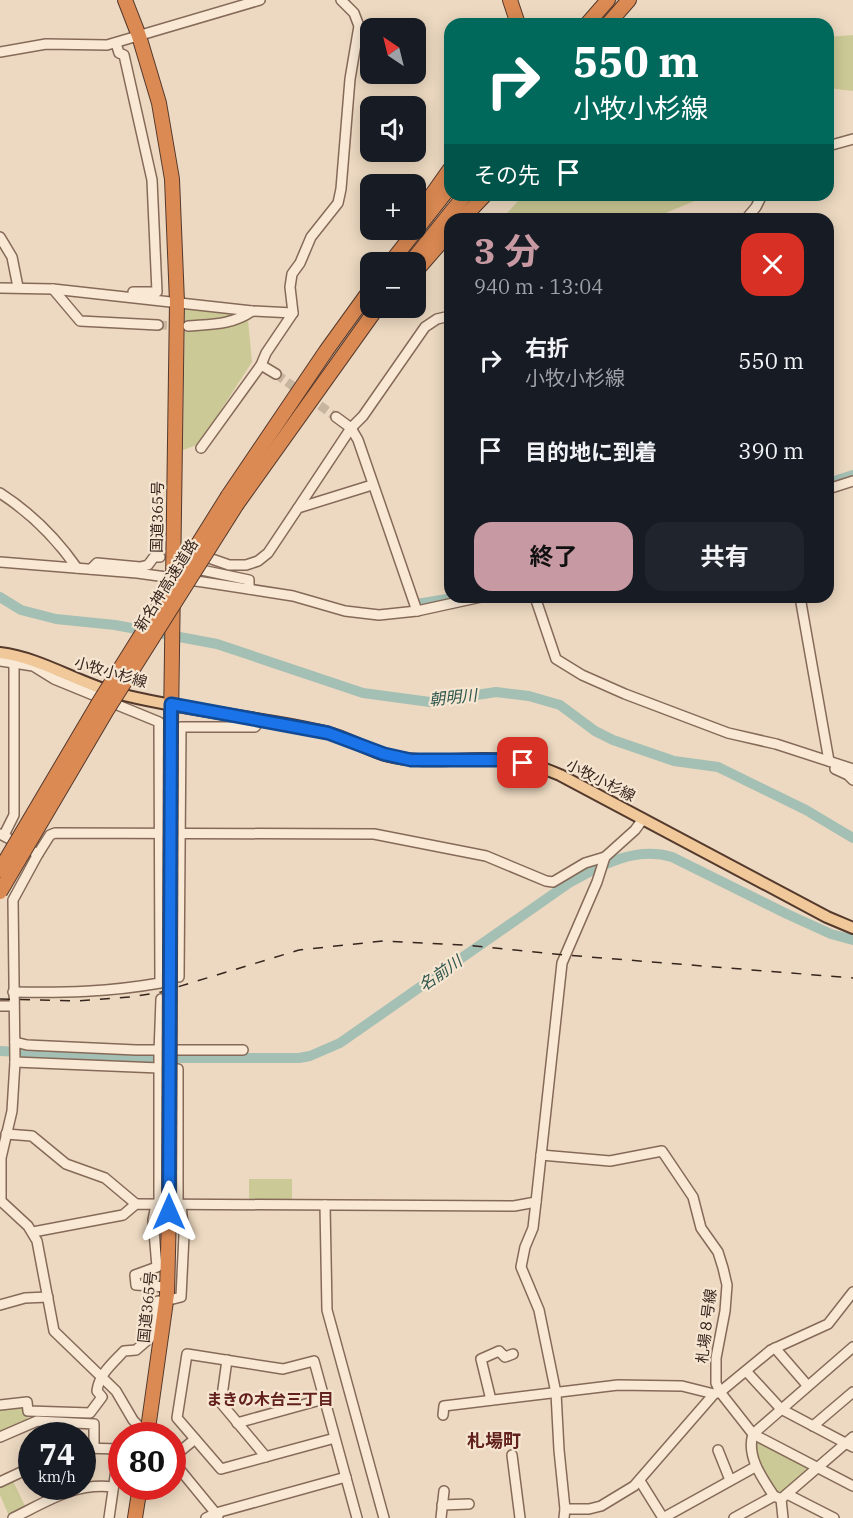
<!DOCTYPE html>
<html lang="ja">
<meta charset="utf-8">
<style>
body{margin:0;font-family:"IBM Plex Serif","Noto Sans JP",serif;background:#20242c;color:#f1f3f6;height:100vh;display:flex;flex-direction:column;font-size:22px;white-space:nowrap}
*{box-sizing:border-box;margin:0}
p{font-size:20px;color:#9ea1a6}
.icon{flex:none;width:33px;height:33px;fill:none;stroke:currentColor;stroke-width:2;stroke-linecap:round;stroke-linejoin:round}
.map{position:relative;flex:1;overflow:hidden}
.details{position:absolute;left:444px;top:213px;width:390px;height:390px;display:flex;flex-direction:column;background:#171b24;border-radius:18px;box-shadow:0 3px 15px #0003}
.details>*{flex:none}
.banner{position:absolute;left:444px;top:18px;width:390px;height:183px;border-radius:18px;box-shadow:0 3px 15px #0003;background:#00695c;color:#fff;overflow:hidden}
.needle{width:39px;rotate:325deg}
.controls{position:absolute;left:360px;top:18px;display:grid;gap:12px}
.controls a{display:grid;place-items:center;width:66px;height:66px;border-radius:12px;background:#171b24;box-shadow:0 3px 15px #0003;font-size:30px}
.speed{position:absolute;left:18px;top:1422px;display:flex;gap:12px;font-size:30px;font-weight:700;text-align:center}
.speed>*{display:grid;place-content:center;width:78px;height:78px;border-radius:50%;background:#171b24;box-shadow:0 3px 15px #0003;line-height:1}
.speed small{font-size:15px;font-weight:400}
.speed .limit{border:9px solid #d22;background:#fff;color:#111}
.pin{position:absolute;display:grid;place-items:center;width:51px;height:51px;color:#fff;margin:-26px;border-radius:12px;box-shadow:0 3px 9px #0006}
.me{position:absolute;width:66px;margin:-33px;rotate:0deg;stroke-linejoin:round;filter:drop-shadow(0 0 4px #0008)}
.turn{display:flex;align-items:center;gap:21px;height:126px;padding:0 30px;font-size:27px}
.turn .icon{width:78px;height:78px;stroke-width:2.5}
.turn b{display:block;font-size:42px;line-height:51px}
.then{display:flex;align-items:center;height:57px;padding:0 30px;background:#0003;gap:12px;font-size:22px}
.round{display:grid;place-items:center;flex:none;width:63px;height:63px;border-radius:18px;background:#20242c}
.head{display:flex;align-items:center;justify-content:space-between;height:102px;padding:0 30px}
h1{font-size:36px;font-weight:700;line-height:45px;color:#c799a2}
.button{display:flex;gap:12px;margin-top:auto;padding:12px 30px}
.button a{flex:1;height:69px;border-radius:18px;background:#c799a2;color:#111;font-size:24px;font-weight:700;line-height:69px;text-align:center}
.button a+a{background:#20242c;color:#f1f3f6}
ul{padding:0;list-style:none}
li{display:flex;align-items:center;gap:18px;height:90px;padding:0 30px}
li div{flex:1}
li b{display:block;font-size:22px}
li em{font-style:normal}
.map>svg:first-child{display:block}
.green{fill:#cbc995}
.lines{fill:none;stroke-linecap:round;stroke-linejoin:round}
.river{stroke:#a4bfb3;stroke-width:10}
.minor-tunnel{stroke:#c8b5a0;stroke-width:9;stroke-dasharray:9 4.5;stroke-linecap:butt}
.highway-tunnel{stroke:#c8b5a0;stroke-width:14;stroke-dasharray:14 7;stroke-linecap:butt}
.minor-casing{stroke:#866a59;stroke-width:12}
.major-casing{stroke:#54392d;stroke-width:14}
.highway-casing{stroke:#54392d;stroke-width:16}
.minor{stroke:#f8e8d4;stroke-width:9}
.major{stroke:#f0c899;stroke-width:10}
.highway{stroke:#dc8a53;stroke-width:14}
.rail{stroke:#36251d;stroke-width:1.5;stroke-dasharray:10 10;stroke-linecap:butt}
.highway-bridge-casing{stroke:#54392d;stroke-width:16;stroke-linecap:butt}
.highway-bridge{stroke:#dc8a53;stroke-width:14}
.route-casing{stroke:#114b97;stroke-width:15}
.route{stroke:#1a73e8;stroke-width:10}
.labels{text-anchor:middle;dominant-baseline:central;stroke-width:4.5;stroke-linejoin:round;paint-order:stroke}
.street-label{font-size:15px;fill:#36251d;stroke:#f5e5d1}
.water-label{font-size:16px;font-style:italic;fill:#2d564d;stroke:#f5e5d1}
.neighbourhood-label{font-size:16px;font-weight:bold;fill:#62211d;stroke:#f5e5d1}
.quarter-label{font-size:18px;font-weight:bold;fill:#62211d;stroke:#f5e5d1}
</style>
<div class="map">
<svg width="853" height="1518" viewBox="0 0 853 1518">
<rect width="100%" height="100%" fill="#edd9c1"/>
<!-- green -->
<g class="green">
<polygon points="853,35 853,91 828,88 828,37"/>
<polygon points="523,195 709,195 651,219 502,219"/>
<polygon points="185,307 230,309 248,320 252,362 199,444 183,450"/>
<rect x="249" y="1179" width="43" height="24"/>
<polygon points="26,1405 28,1420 0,1434 0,1407"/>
<path d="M 754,1439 L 811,1469 L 781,1496 C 760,1488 757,1459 754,1439 Z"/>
<polygon points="12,1479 26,1508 9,1516 0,1495 0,1485"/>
</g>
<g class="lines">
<!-- river -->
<g class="river">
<polyline points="828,483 853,475"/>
<polyline points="0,597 21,610 56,619 115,625 217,644 363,693 430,702 496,692 529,696 560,705 595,731 613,740 674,761 718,767 806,810 853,838"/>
<polyline points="417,604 459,597"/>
<path d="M 0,1051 L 134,1058 L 299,1058 L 310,1056 L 340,1043 L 569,883 C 600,865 636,846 672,857 L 787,914 L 831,934 L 853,940"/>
</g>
<!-- minor-tunnel -->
<g class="minor-tunnel">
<polyline points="158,325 182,326"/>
<polyline points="276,374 336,417"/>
</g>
<!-- highway-tunnel -->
<polyline class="highway-tunnel" points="617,0 623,24"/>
<!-- minor casing -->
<g class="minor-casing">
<g id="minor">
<polyline points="116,43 119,53 124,55 152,180 157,292 133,292"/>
<polyline points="0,52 46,44 107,45 260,0"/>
<polyline points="828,146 853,139"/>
<polyline points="746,219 756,207 762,195"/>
<polyline points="0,237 12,257 18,287"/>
<polyline points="0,288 53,289 252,311 293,313"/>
<polyline points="53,289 80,321 158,325"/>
<path d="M 188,326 C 211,324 232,325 252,311"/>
<polyline points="261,365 276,374"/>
<polyline points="336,417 351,428 358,440 417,611"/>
<polyline points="201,448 261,365 266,353 293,313 290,287 292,274 300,263 311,237 338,203 341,189 350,79 359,26 354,13 341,0"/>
<polyline points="828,489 853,481"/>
<path d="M 0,493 C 31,513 56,538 77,568"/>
<polyline points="298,508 351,428 363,416 425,327 437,319 450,316"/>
<polyline points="201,558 209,558 229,565 246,565 258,561 268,553 298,508 372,485"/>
<polyline points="0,562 137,573 203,582 293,596 345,611 379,615 417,611 481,597"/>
<polyline points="192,568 249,580 249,589"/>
<polyline points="91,569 97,563 140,567 148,565 154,557 160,557"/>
<polyline points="535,597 556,659 582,675 625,694 728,733 776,744 853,769"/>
<polyline points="800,597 829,761"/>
<path d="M 0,661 L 33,666 L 54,679 L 159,722 L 160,983 C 109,992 64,993 13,992"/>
<polyline points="835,769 848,775 853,780"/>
<polyline points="0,834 38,854 13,900 15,1062 12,1111 1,1158 1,1201 28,1226 37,1241 54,1331 116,1391 133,1420 148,1436"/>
<polyline points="4,835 14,815 14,663"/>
<polyline points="38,854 50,835 55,833 374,834 486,856 546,881 553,882 585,863 605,857"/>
<polyline points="179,977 181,727 255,727 261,719"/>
<polyline points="0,1006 13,1006"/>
<polyline points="15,1042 27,1045 136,1050 243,1050"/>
<polyline points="15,1062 159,1068"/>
<polyline points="167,1069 178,1069 178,1205"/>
<polyline points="6,1134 32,1136 66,1164 105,1178 136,1204"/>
<polyline points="541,1155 610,1161 662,1151 693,1197 701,1228 718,1252 723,1268 727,1285 725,1311 716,1358 716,1383 720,1392 753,1434 853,1486"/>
<polyline points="156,1205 153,1220 157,1267 135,1275 136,1285 167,1287"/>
<polyline points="159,1205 159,1053 161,999"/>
<polyline points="325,1205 327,1310 384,1518"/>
<polyline points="33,1232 123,1215 136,1204 514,1206 536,1202"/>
<polyline points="173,1299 181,1297 184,1235 181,1205"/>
<polyline points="0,1305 25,1298 48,1297"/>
<polyline points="775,1348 807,1385"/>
<polyline points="227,1360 221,1403 266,1457"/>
<polyline points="746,1371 781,1409 853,1447"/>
<polyline points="491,1400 481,1359 499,1351 505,1357 513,1354"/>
<path d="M 0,1405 L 27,1402 L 28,1411 L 90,1413 L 102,1397 L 97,1391 C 99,1374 113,1363 124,1351 L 136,1350 L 151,1337 L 156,1302 L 158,1301"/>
<polyline points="443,1415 444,1406 618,1385 682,1386 714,1394"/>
<polyline points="237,1423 324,1399"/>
<polyline points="813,1426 853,1392"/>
<polyline points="0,1437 37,1421 94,1424 94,1447"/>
<polyline points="335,1438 221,1469 177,1418 187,1354 283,1369 314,1361 357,1518"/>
<polyline points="82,1448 119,1449 109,1518"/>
<polyline points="718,1450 730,1480"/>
<polyline points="512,1455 520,1518"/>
<polyline points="172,1458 195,1439"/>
<polyline points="172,1460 218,1516"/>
<polyline points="640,1481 663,1518"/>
<polyline points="0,1482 32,1467"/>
<polyline points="787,1494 834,1518"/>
<path d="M 774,1496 C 762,1478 746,1456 753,1434 L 853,1347"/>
<polyline points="781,1499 853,1437"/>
<polyline points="781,1499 783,1518"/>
<polyline points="442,1505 469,1504"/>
<polyline points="565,1509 589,1509 601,1506 634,1486 714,1394 720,1392 771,1350 828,1324 853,1292"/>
<path d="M 13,1518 C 46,1502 75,1482 113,1487"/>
<polyline points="206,1518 216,1513 346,1477"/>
<polyline points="441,1518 444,1491"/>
<polyline points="564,1518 565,1509 559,1450 556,1393 539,1310 521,1267 525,1247 533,1228 536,1202 562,963 597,882 605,857 635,830 643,819"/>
<polyline points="663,1518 755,1467"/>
<polyline points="734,1518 774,1496 779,1498"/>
</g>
</g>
<!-- major casing -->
<g class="major-casing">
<path id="major" d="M 0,653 C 41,658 76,682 116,693 C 184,711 257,716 326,732 C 347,737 365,749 385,755 C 426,766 467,756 508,760 C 526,761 543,768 560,775 L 827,917 L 853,928"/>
</g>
<!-- highway casing -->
<g class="highway-casing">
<g id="highway">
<polyline points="125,0 139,36 159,103 172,179 177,302 171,721"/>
<polyline points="510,0 518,24"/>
<polyline points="587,24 608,0"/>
<polyline points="608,24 629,0"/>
<polyline points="416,217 450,169"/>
<polyline points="462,219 485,195"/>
<polyline points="391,262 450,187"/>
<polyline points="411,262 465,195"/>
<polyline points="416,271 450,232"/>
<polyline points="228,496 326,351 370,290"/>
<polyline points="237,504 377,308"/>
<polyline points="147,1436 167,1294 169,1212"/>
<polyline points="135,1518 140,1486"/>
</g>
</g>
<!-- minor -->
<use href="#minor" class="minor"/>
<!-- major -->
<use href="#major" class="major"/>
<!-- highway -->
<use href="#highway" class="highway"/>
<!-- rail -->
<polyline class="rail" points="0,999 76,1001 131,997 161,992 299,950 383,941 465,945 565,955 853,978"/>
<!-- highway-bridge casing -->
<g class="highway-bridge-casing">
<g id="highway-bridge">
<polyline points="0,870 98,704 228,496"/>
<polyline points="0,892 107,710 237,504"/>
<polyline points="169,1212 171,721"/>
</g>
</g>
<!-- highway-bridge -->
<use href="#highway-bridge" class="highway-bridge"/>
</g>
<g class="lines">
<!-- route casing -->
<g class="route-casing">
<polyline id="route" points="169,1212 171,704 328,733 384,754 411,760 508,760 523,763"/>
</g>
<!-- route -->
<use href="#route" class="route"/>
</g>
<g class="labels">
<!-- street labels -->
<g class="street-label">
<text transform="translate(157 517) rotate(-89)">国道365号</text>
<text transform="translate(166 585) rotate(-58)">新名神高速道路</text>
<text transform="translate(111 672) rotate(16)">小牧小杉線</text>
<text transform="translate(601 780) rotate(27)">小牧小杉線</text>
<text transform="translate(147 1307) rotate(-84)">国道365号</text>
<text transform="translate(706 1326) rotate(-83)">札場８号線</text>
</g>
<!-- water labels -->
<g class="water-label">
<text transform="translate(453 697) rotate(-6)">朝明川</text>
<text transform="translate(440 973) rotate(-35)">名前川</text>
</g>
<!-- neighbourhood labels -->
<g class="neighbourhood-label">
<text x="270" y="1399">まきの木台三丁目</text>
</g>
<!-- quarter labels -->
<g class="quarter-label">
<text x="494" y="1440">札場町</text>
</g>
</g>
</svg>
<div class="controls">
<a><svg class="needle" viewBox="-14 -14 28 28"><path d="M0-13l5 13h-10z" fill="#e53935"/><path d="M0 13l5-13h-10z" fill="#9ea1a6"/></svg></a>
<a><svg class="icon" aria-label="sound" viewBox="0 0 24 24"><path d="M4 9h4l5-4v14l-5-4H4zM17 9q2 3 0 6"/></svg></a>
<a>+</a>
<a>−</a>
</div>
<div class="speed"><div>74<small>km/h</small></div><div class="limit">80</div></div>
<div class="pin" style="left:523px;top:763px;background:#d93025"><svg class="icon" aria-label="arrive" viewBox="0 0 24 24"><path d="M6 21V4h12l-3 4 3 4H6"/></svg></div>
<svg class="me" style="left:169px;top:1212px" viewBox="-20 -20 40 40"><path d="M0-17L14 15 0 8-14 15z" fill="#1a73e8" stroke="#fff" stroke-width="4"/></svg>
<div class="banner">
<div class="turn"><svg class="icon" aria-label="right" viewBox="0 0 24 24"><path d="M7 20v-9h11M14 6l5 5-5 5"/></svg><div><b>550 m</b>小牧小杉線</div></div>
<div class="then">その先<svg class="icon" aria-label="arrive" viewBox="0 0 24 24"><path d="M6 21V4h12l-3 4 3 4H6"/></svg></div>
</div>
<section class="details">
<div class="head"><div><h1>3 分</h1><p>940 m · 13:04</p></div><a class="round" style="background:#d93025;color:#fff"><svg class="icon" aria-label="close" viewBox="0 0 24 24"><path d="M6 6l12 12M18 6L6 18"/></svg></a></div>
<ul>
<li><svg class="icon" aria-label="right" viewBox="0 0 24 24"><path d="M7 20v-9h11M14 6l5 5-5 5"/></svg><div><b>右折</b><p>小牧小杉線</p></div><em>550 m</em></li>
<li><svg class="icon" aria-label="arrive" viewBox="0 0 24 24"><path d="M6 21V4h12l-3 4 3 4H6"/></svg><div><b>目的地に到着</b></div><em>390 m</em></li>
</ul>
<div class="button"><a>終了</a><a>共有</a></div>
</section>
</div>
